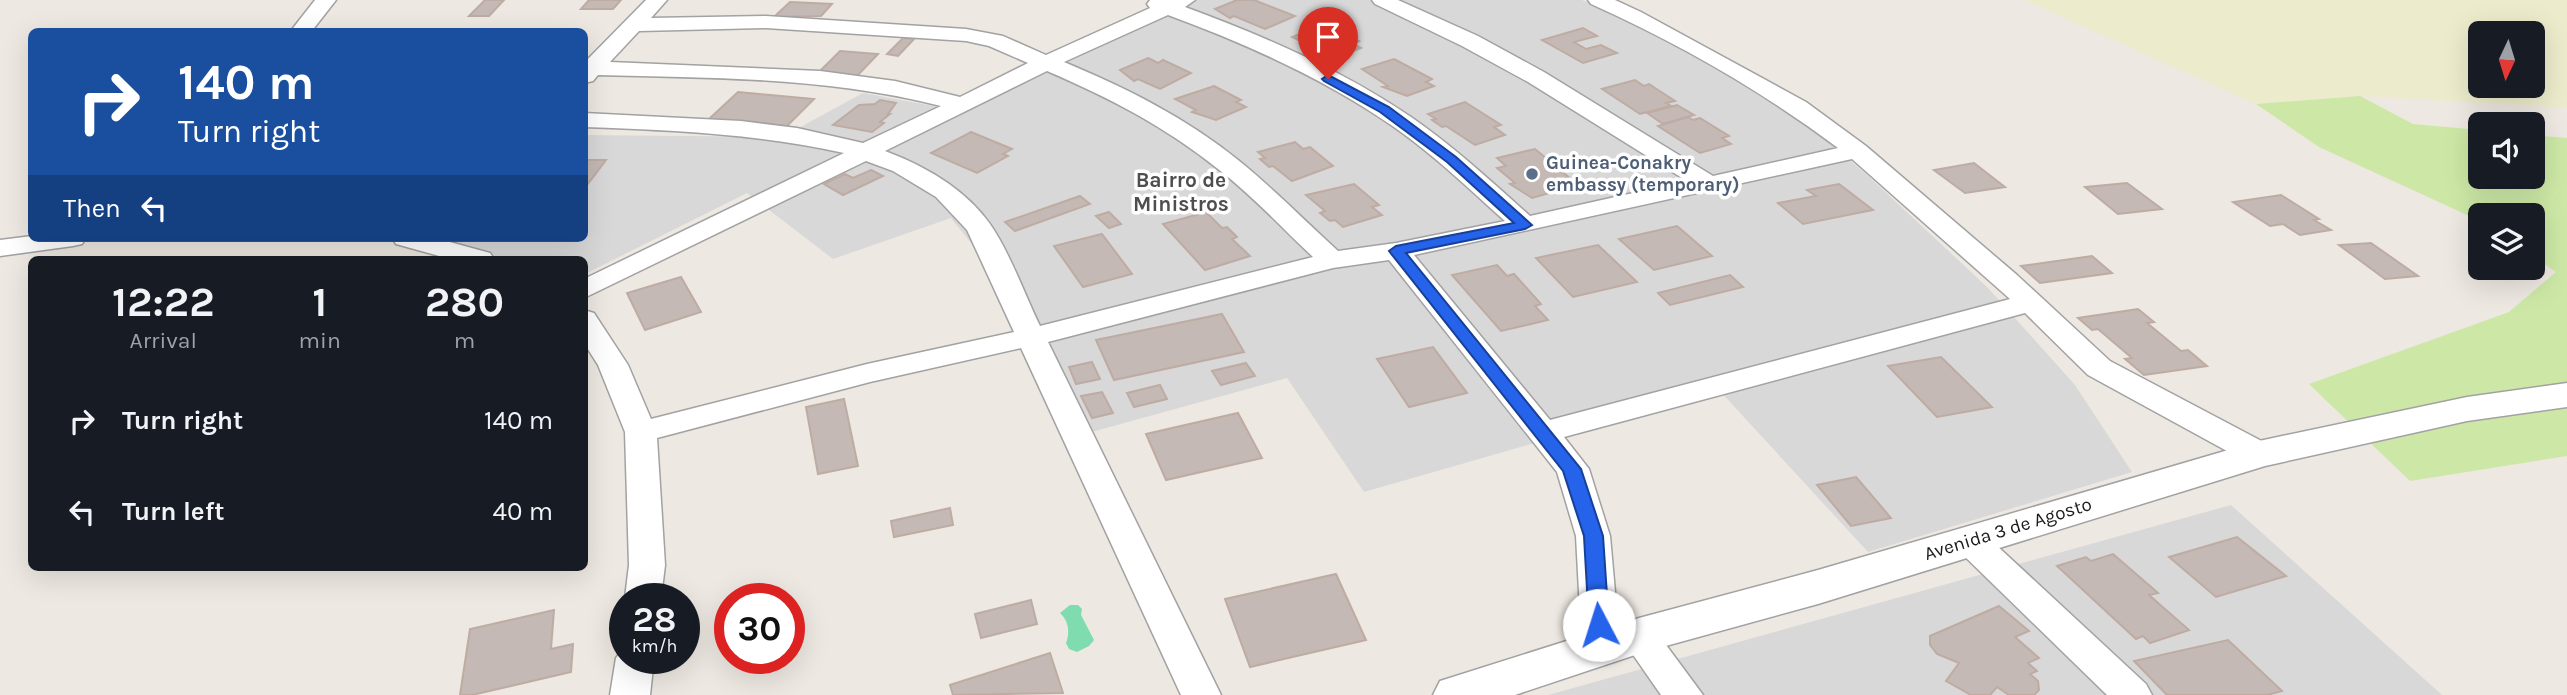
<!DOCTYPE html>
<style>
body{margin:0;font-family:Karla,sans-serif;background:#242831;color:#f1f3f6;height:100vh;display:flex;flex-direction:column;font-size:26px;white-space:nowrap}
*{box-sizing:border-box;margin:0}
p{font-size:23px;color:#9ea1a6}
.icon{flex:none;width:38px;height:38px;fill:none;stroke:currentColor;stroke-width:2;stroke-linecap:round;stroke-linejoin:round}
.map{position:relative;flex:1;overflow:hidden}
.side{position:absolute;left:28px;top:256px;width:560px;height:315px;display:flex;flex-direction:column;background:#171b24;border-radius:10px;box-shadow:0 7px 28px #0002}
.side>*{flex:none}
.hud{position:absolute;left:28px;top:28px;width:560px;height:214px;border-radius:10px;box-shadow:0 7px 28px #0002;background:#1a4fa0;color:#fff;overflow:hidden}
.needle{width:46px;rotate:184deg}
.buttons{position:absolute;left:2468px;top:21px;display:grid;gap:14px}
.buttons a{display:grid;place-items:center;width:77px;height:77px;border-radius:10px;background:#171b24;box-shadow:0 7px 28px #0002;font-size:35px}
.speed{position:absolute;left:609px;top:583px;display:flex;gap:14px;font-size:35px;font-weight:700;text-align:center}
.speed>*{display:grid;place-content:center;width:91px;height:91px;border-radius:50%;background:#171b24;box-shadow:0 7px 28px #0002;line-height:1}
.speed small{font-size:18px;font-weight:400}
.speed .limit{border:10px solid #d22;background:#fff;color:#111}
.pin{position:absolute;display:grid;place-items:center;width:60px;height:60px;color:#fff;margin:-72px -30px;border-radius:50% 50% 50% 0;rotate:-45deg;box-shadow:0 0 7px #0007}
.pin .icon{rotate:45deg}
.me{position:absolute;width:77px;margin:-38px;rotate:355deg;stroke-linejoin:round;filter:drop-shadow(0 0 5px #0008)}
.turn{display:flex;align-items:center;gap:24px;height:147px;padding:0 35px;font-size:32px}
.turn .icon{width:91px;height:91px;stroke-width:2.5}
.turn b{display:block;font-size:49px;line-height:60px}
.then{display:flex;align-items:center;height:66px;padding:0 35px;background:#0003;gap:14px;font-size:26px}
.eta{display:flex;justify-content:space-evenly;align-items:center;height:119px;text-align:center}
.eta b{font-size:42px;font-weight:700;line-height:49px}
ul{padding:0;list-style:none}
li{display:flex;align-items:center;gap:21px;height:91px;padding:0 35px}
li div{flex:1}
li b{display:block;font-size:26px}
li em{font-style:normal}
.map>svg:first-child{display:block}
.residential{fill:#d9d8d8}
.farmland{fill:#ecebcb;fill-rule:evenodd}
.grass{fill:#cde8a6}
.pitch{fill:#7edcae}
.building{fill:#c4b9b4;stroke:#beaca3;stroke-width:2}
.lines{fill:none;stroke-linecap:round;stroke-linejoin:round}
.minor-casing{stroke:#a2a2a2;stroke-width:3}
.tertiary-casing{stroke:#a2a2a2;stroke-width:3}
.minor{fill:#fff;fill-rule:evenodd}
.tertiary{fill:#fff;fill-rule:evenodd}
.route{fill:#2563eb;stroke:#184099;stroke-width:2}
.service-dot{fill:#5c6f8a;stroke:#fff;stroke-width:2.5}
.labels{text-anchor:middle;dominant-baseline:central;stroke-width:7;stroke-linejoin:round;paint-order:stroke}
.service-label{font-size:19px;font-weight:bold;fill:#4e5e75;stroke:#fff;text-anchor:start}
.street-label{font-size:19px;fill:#1b1b1b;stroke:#fff}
.neighbourhood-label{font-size:21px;font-weight:bold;fill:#4e4e4e;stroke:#fff}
</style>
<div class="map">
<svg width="2567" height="695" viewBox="0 0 2567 695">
<rect width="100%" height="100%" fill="#ede8e1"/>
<!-- residential -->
<g class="residential">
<polygon points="1193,0 1582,0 1619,15 1730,74 1818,133 1866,174 1987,287 2075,385 2132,472 1868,552 1719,390 1364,492 1287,378 1088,433 1038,326 951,218 833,259 747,193 585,274 584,259 495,259 425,238 584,238 585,135 782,137 863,93 966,112"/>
<polygon points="2231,505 2442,695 1548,695"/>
</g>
<!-- farmland -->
<path class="farmland" d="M 2025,0 L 2567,0 L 2567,108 L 2360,96 L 2256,104 ZM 2480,33 L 2532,33 L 2532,86 L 2480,86 Z"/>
<!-- grass -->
<polygon class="grass" points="2360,96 2413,124 2480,130 2480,177 2532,177 2532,135 2567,138 2567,456 2410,481 2309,384 2509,312 2556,272 2532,256 2532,215 2480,215 2480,221 2319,147 2256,104"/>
<!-- pitch -->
<path class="pitch" d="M 1070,605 L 1078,605 L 1082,609 L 1081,615 L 1094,640 L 1089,646 L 1077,652 L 1069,649 L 1066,643 C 1070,633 1069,621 1060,613 Z"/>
<!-- building -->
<g class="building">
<polygon points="485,0 504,0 489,16 469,16"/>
<polygon points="589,0 621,0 613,9 581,9"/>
<polygon points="1237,0 1254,0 1295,16 1265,29 1234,16 1230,18 1215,9"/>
<polygon points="790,2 832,4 821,16 774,17"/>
<polygon points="1323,25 1359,41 1353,44 1361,48 1336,58 1328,54 1324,56 1314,51 1318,49 1292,37"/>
<polygon points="1583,28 1597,36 1574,42 1586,49 1601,45 1617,53 1583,63 1542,40"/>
<polygon points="903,38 914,39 898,56 887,54"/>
<polygon points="840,51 878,54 857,76 818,73"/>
<polygon points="1148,58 1158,63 1163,60 1191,73 1160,89 1138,79 1134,81 1120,70"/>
<polygon points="1394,59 1432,79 1426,82 1434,86 1407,96 1383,87 1388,86 1362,69"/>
<polygon points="1635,80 1644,86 1649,84 1675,101 1666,103 1671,106 1640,114 1602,89"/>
<polygon points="1214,86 1241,100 1236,102 1246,107 1216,120 1192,112 1196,110 1175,99"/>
<polygon points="738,92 814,99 787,126 709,119"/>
<polygon points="880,100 896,103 888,114 890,114 880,122 884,123 872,132 833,125 859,105 875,104"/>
<polygon points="1465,102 1501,125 1494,127 1505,135 1475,145 1446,126 1442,127 1432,120 1436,119 1428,114"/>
<polygon points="1677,105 1694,115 1663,124 1647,113"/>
<polygon points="1688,117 1693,120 1700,118 1729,136 1722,138 1731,144 1700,153 1658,126"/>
<polygon points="971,132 1012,149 1003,154 1008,156 977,173 931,153"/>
<polygon points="1295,142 1303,149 1310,147 1333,166 1292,181 1273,166 1269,167 1260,159 1265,158 1258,152"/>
<polygon points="1535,149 1571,179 1563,181 1571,187 1532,198 1510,184 1515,183 1497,168 1506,166 1497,158"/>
<polygon points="584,160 606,160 584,189"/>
<polygon points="1974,163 2005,187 1965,193 1934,170"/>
<polygon points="871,170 883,176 843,195 824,184 845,174 853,178"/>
<polygon points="2127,183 2162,209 2118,214 2085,187"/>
<polygon points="1354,184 1379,205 1372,207 1382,215 1343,227 1335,220 1330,221 1320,213 1325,211 1306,195"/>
<polygon points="1839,184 1873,210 1803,224 1778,203 1816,196 1807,190"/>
<polygon points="2281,195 2319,219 2314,220 2331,230 2300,235 2283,224 2270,226 2233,202"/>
<polygon points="1080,196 1090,204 1015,231 1005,222"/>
<polygon points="1109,212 1121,224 1109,228 1096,216"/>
<polygon points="1206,212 1222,228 1227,227 1237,237 1232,239 1250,256 1205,270 1163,224"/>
<polygon points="1677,226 1712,256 1654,270 1619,239"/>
<polygon points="1102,234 1132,274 1083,287 1054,246"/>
<polygon points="2371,243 2418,276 2385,279 2339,245"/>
<polygon points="1598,245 1637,282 1573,297 1536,258"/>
<polygon points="2092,256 2112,273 2040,283 2021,266"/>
<polygon points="1497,265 1507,276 1514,274 1541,304 1535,306 1548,320 1501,331 1452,275"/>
<polygon points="1730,275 1743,287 1670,305 1658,293"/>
<polygon points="681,277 701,312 645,330 627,293"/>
<polygon points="2138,309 2154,322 2147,323 2181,351 2188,350 2207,366 2144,375 2125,359 2132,358 2098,329 2092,330 2078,318"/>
<polygon points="1222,314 1244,352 1114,380 1096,340"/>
<polygon points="1433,347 1467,393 1409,407 1377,359"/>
<polygon points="1941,357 1992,407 1937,417 1888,366"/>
<polygon points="1092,362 1100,379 1076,384 1069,367"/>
<polygon points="1246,363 1255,376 1221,385 1212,371"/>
<polygon points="1160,385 1167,399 1134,407 1127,393"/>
<polygon points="1102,392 1113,413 1092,418 1081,396"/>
<polygon points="844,399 858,466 818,474 806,407"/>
<polygon points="1238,413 1262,458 1166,480 1146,434"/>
<polygon points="1856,477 1891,518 1851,526 1817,485"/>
<polygon points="950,508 953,525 894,537 891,521"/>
<polygon points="2237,537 2286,576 2216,597 2169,557"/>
<polygon points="2113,554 2158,593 2149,595 2189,630 2150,643 2143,636 2136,639 2057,566 2086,557 2091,561"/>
<polygon points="1336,574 1366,640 1250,667 1225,599"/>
<polygon points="1031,600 1037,624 981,638 975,614"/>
<polygon points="1999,606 2029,631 2015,637 2039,658 2028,663 2037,671 2030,674 2038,681 2039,690 2034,695 2009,695 1997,687 1990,695 1971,695 1946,681 1959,663 1937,654 1930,645 1930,636"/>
<polygon points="554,610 551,649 573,644 571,672 472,695 460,695 470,629"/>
<polygon points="2228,640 2282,691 2267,695 2167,695 2134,661"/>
<polygon points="1050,653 1063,693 953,695 950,685"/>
</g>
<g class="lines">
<!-- minor casing -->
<g class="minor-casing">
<g id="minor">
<polygon points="315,0 336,0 311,32 290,32"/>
<path d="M 646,0 L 667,0 L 651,18 L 766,16 L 966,29 L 1003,36 L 1046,55 L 1150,8 L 1147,4 L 1150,0 L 1195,0 L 1185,7 C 1264,36 1342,70 1411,117 C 1453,146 1492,182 1530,216 L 1687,181 L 1528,82 L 1462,46 L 1375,4 L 1372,0 L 1398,0 L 1478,36 L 1544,72 L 1713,176 L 1838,148 C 1762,91 1678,43 1591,4 L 1588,0 L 1615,0 L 1641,12 L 1806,102 L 1866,146 L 2017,275 L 2110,361 L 2271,446 L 2275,454 L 2271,462 L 2259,465 L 2247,462 L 2088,375 L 2025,313 L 1564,437 L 1589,469 L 1610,536 L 1620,648 L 1614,658 L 1601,663 L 1588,658 L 1582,648 L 1576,536 L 1557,472 L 1389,260 L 1333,268 L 1048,342 L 1221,695 L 1181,695 L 1021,348 L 870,382 L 657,438 L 665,565 L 661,598 L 625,598 L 629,565 L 625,432 L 598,365 L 584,343 L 584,310 L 594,313 L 628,365 L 651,419 L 867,364 L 1014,332 L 967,230 L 936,197 L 893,171 L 866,161 L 584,298 L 584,279 L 844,153 C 758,134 672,130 584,127 L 584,113 L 741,121 L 797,128 L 863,143 L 941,106 C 828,77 713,78 598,75 L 593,81 L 584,83 L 584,63 ZM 1168,15 C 1247,44 1325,79 1394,127 C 1434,155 1469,189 1505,221 L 1396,243 L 1338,251 C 1305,221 1273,188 1238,160 C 1185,117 1126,88 1064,62 ZM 766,28 L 966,41 L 989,46 L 1028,63 L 960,97 L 895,81 L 820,71 L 610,62 L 639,31 ZM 1047,71 C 1110,98 1164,126 1218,169 C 1252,195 1282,228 1313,257 L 1040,326 C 1025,295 1009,251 990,224 C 965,189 925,166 885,151 ZM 1852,159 L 2010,299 L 1550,420 L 1414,255 Z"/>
<polygon points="32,236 32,238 86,238 82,244 73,246 0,256 0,240"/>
<polygon points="392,238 435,238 490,253 494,259 450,259 396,244"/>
<polygon points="1969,528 1981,531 2146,684 2152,695 2107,695 1957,549 1951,540 1957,531"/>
<polygon points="1639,622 1652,626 1703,695 1661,695 1620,636 1626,626"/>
<polygon points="625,646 625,658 654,658 650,695 610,695 616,658"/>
</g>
</g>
<!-- tertiary casing -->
<g class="tertiary-casing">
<polygon id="tertiary" points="2567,383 2567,407 2467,421 2265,466 1818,604 1644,652 1515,695 1433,695 1440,681 1639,618 1818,570 2259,441 2467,397"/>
</g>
<!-- minor -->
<use href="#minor" class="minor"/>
<!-- tertiary -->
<use href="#tertiary" class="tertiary"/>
</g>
<!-- route -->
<polygon class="route" points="1328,75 1389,107 1456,157 1532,225 1525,229 1406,253 1581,469 1603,536 1609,625 1606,630 1599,632 1592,630 1589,625 1584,536 1563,471 1389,251 1396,246 1514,223 1447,162 1380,112 1324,81 1322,79"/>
<!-- markers -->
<circle class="service-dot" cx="1532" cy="174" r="7"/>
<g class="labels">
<!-- service labels -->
<g class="service-label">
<text x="1546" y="163">Guinea-Conakry<tspan x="1546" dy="22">embassy (temporary)</tspan></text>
</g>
<!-- street labels -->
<g class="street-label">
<text transform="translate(2008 529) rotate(-17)">Avenida 3 de Agosto</text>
</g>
<!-- neighbourhood labels -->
<g class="neighbourhood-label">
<text x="1181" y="180">Bairro de<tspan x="1181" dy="24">Ministros</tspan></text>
</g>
</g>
</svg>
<div class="buttons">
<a><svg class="needle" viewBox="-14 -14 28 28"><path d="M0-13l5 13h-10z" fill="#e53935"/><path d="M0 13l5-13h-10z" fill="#9ea1a6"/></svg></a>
<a><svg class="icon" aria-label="sound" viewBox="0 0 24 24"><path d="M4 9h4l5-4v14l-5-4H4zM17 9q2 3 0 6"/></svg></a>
<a><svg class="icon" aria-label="layers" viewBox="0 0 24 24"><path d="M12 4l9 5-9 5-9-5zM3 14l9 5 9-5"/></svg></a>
</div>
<div class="speed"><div>28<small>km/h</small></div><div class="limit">30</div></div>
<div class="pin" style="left:1328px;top:79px;background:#d93025"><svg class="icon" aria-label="arrive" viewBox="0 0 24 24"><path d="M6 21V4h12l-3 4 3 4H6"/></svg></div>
<svg class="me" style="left:1599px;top:625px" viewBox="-20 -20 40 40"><circle r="19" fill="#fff"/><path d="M0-13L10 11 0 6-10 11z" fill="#2563eb"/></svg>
<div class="hud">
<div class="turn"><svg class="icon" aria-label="right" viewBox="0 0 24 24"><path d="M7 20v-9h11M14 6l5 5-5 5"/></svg><div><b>140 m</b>Turn right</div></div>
<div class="then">Then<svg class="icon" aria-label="left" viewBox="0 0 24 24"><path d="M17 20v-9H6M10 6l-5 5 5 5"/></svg></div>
</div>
<section class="side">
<div class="eta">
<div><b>12:22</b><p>Arrival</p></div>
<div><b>1</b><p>min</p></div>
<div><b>280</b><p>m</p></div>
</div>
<ul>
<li><svg class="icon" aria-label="right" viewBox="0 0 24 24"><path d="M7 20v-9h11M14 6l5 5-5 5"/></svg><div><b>Turn right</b></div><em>140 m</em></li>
<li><svg class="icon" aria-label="left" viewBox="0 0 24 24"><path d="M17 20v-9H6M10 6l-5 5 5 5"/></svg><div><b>Turn left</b></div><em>40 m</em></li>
</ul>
</section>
</div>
